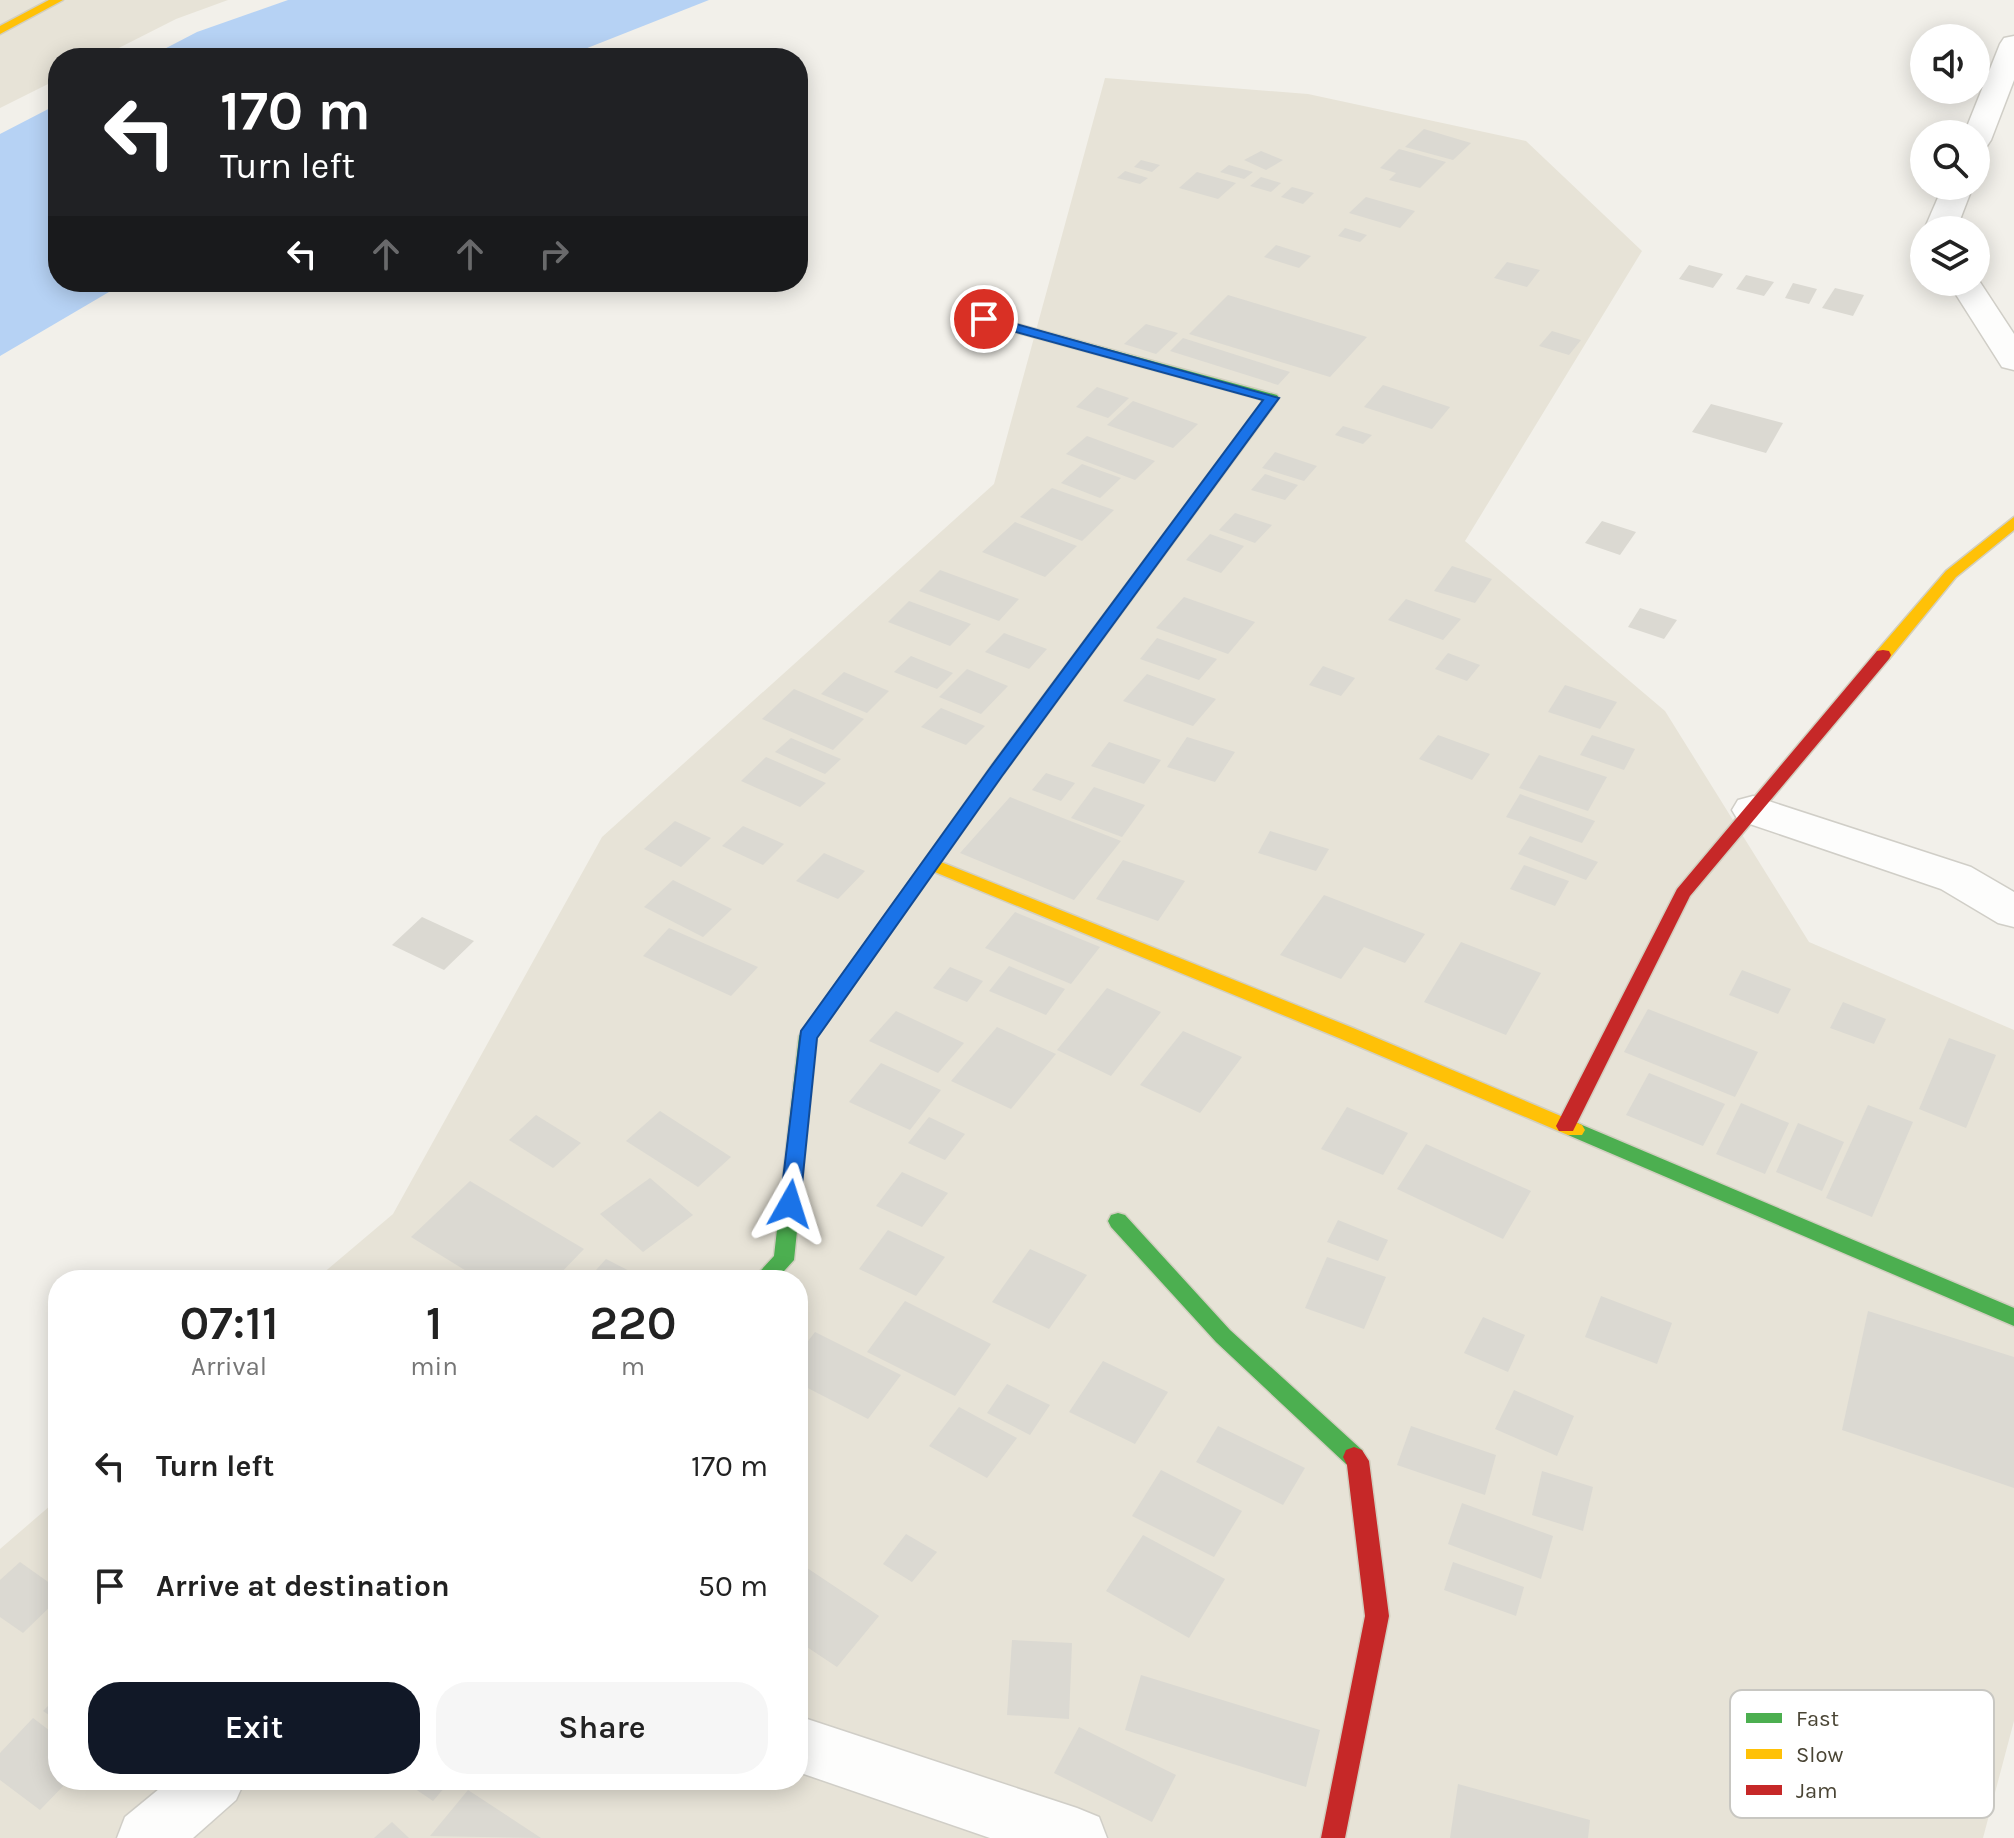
<!DOCTYPE html>
<style>
body{margin:0;font-family:Karla,sans-serif;background:#f6f6f6;color:#222;height:100vh;display:flex;flex-direction:column;font-size:30px;white-space:nowrap}
*{box-sizing:border-box;margin:0}
p{font-size:26px;color:#767676}
.icon{flex:none;width:44px;height:44px;fill:none;stroke:currentColor;stroke-width:2;stroke-linecap:round;stroke-linejoin:round}
.map{position:relative;flex:1;overflow:hidden}
.details{position:absolute;left:48px;top:1270px;width:760px;height:520px;display:flex;flex-direction:column;background:#fff;border-radius:32px;box-shadow:0 4px 20px #0003}
.details>*{flex:none}
.hud{position:absolute;left:48px;top:48px;width:760px;height:244px;border-radius:32px;box-shadow:0 4px 20px #0003;background:#202124;color:#fff;overflow:hidden}
.controls{position:absolute;left:1910px;top:24px;display:grid;gap:16px}
.controls a{display:grid;place-items:center;width:80px;height:80px;border-radius:50%;background:#fff;box-shadow:0 4px 20px #0003;font-size:40px}
.pin{position:absolute;display:grid;place-items:center;width:68px;height:68px;color:#fff;margin:-34px;border:4px solid #fff;border-radius:50%;box-shadow:0 2px 8px #0007}
.me{position:absolute;width:88px;margin:-44px;rotate:6deg;stroke-linejoin:round;filter:drop-shadow(0 0 6px #0008)}
.turn{display:flex;align-items:center;gap:28px;height:168px;padding:0 40px;font-size:36px}
.turn .icon{width:104px;height:104px;stroke-width:2.5}
.turn b{display:block;font-size:56px;line-height:68px}
.lanes{display:flex;align-items:center;height:76px;padding:0 40px;background:#0003;justify-content:center;gap:40px;direction:ltr}
.lanes .off{opacity:.35}
.eta{display:flex;justify-content:space-evenly;align-items:center;height:136px;text-align:center}
.eta b{font-size:48px;font-weight:600;line-height:56px}
.button{display:flex;gap:16px;margin-top:auto;padding:16px 40px}
.button a{flex:1;height:92px;border-radius:32px;background:#111827;color:#fff;font-size:32px;font-weight:600;line-height:92px;text-align:center}
.button a+a{background:#f6f6f6;color:#222}
ul{padding:0;list-style:none}
li{display:flex;align-items:center;gap:24px;height:120px;padding:0 40px}
li div{flex:1}
li b{display:block;font-size:30px}
li em{font-style:normal}
.map>svg:first-child{display:block}
.residential{fill:#e7e3d7}
.water{fill:#b6d2f4}
.building{fill:#dbd9d2}
.lines{fill:none;stroke-linecap:round;stroke-linejoin:round}
.street-casing{stroke:#d0cec7;stroke-width:3}
.fast-casing{stroke:#d2cfc0;stroke-width:3}
.slow-casing{stroke:#d2cfc0;stroke-width:3}
.jam-casing{stroke:#d2cfc0;stroke-width:3}
.street{fill:#fdfdfc;fill-rule:evenodd}
.fast{fill:#4caf50;fill-rule:evenodd}
.slow{fill:#ffc107;fill-rule:evenodd}
.jam{fill:#c62828;fill-rule:evenodd}
.route{fill:#1a73e8;stroke:#114b97;stroke-width:2}
.key{fill:#fff;stroke:#c8c7c2;stroke-width:2}
.key-label{font-size:22px;fill:#494434}
</style>
<div class="map">
<svg width="2014" height="1838" viewBox="0 0 2014 1838">
<rect width="100%" height="100%" fill="#f2f0ea"/>
<!-- residential -->
<g class="residential">
<polygon points="0,0 228,0 176,19 99,58 58,58 58,79 0,108"/>
<polygon points="1105,78 1308,94 1526,141 1642,251 1465,541 1665,711 1809,942 2014,1030 2014,1721 1983,1838 0,1838 0,1549 58,1499 58,1780 798,1780 798,1280 315,1280 393,1214 602,837 994,484"/>
</g>
<!-- water -->
<g class="water">
<polygon points="288,0 709,0 562,58 147,58 197,32"/>
<polygon points="58,104 58,282 126,282 0,356 0,134"/>
</g>
<!-- building -->
<g class="building">
<polygon points="1424,129 1471,143 1453,160 1405,147"/>
<polygon points="1399,149 1446,162 1420,188 1389,180 1396,173 1380,168"/>
<polygon points="1261,151 1283,160 1266,170 1244,160"/>
<polygon points="1141,160 1160,165 1152,172 1134,167"/>
<polygon points="1229,165 1253,172 1244,179 1220,172"/>
<polygon points="1125,171 1148,178 1140,184 1117,178"/>
<polygon points="1197,172 1236,183 1218,199 1179,188"/>
<polygon points="1261,177 1281,183 1271,192 1250,186"/>
<polygon points="1292,187 1314,193 1303,204 1281,197"/>
<polygon points="1366,197 1415,211 1400,228 1349,213"/>
<polygon points="1345,228 1367,235 1360,242 1338,236"/>
<polygon points="1276,245 1311,256 1299,268 1264,257"/>
<polygon points="1507,262 1540,270 1527,287 1494,278"/>
<polygon points="1689,265 1723,274 1713,288 1679,279"/>
<polygon points="1746,275 1774,282 1764,296 1736,289"/>
<polygon points="1793,283 1817,289 1809,304 1785,298"/>
<polygon points="1835,288 1864,295 1853,316 1822,308"/>
<polygon points="1228,295 1367,337 1330,377 1189,334"/>
<polygon points="1146,324 1178,333 1156,354 1124,344"/>
<polygon points="1552,331 1581,340 1569,355 1539,346"/>
<polygon points="1183,338 1290,372 1278,385 1170,351"/>
<polygon points="1383,385 1450,407 1432,429 1364,407"/>
<polygon points="1097,387 1129,398 1108,418 1076,407"/>
<polygon points="1133,401 1198,424 1173,448 1107,425"/>
<polygon points="1711,404 1783,423 1766,453 1692,432"/>
<polygon points="1343,426 1372,435 1363,444 1335,435"/>
<polygon points="1087,436 1155,461 1135,480 1066,454"/>
<polygon points="1275,452 1317,466 1304,481 1262,468"/>
<polygon points="1082,464 1121,478 1100,498 1061,483"/>
<polygon points="1265,474 1298,485 1285,500 1251,490"/>
<polygon points="1052,488 1114,510 1082,541 1020,517"/>
<polygon points="1235,513 1272,525 1255,543 1219,530"/>
<polygon points="1602,521 1636,532 1620,555 1585,543"/>
<polygon points="1015,522 1077,546 1045,577 982,552"/>
<polygon points="1210,534 1244,546 1221,573 1186,560"/>
<polygon points="1452,566 1492,579 1475,603 1434,591"/>
<polygon points="940,570 1019,599 999,621 919,591"/>
<polygon points="1184,597 1255,622 1228,654 1156,628"/>
<polygon points="1406,599 1461,619 1443,640 1388,620"/>
<polygon points="909,601 971,624 950,646 888,622"/>
<polygon points="1640,608 1677,620 1664,639 1628,627"/>
<polygon points="1004,633 1047,649 1029,669 985,652"/>
<polygon points="1157,638 1217,659 1199,680 1140,659"/>
<polygon points="1448,653 1480,665 1467,681 1435,669"/>
<polygon points="911,656 953,673 937,689 894,672"/>
<polygon points="1323,666 1355,678 1341,696 1309,685"/>
<polygon points="967,669 1008,686 981,714 939,697"/>
<polygon points="844,672 889,691 867,713 821,694"/>
<polygon points="1147,674 1216,699 1193,726 1123,701"/>
<polygon points="1565,685 1617,702 1600,729 1548,712"/>
<polygon points="794,689 864,719 833,750 762,719"/>
<polygon points="941,708 985,726 966,745 921,727"/>
<polygon points="1438,735 1490,754 1472,780 1419,759"/>
<polygon points="1592,735 1635,749 1624,770 1580,755"/>
<polygon points="1187,737 1235,752 1215,782 1167,767"/>
<polygon points="791,738 841,759 825,774 775,752"/>
<polygon points="1109,742 1161,760 1144,784 1091,766"/>
<polygon points="1539,755 1607,777 1588,811 1519,788"/>
<polygon points="766,757 826,783 800,807 741,781"/>
<polygon points="1046,773 1075,783 1061,801 1032,790"/>
<polygon points="1094,787 1145,805 1122,837 1071,818"/>
<polygon points="1520,794 1595,821 1582,843 1506,817"/>
<polygon points="1010,797 1121,841 1074,900 960,853"/>
<polygon points="675,821 711,838 681,867 644,849"/>
<polygon points="743,826 784,844 763,865 722,846"/>
<polygon points="1270,831 1329,849 1316,871 1258,853"/>
<polygon points="1530,836 1598,862 1586,880 1518,854"/>
<polygon points="824,853 865,871 838,899 796,881"/>
<polygon points="1123,860 1185,881 1158,921 1096,899"/>
<polygon points="1524,865 1569,881 1555,906 1510,889"/>
<polygon points="673,880 732,909 703,937 644,907"/>
<polygon points="1324,895 1425,934 1405,963 1364,947 1341,979 1280,955"/>
<polygon points="1015,912 1100,947 1071,984 985,948"/>
<polygon points="422,917 474,941 444,970 392,945"/>
<polygon points="669,928 758,967 731,996 643,956"/>
<polygon points="1461,942 1541,973 1506,1035 1424,1002"/>
<polygon points="1009,966 1065,989 1046,1015 989,991"/>
<polygon points="950,967 983,981 967,1002 933,988"/>
<polygon points="1742,970 1791,989 1778,1014 1729,995"/>
<polygon points="1107,988 1161,1012 1111,1076 1057,1050"/>
<polygon points="1843,1002 1886,1019 1874,1044 1830,1028"/>
<polygon points="1648,1009 1758,1052 1735,1097 1624,1052"/>
<polygon points="896,1011 964,1043 938,1073 869,1041"/>
<polygon points="997,1027 1056,1054 1011,1109 951,1081"/>
<polygon points="1183,1031 1242,1057 1200,1113 1140,1085"/>
<polygon points="1949,1038 1996,1055 1966,1128 1919,1109"/>
<polygon points="881,1063 941,1090 910,1130 849,1102"/>
<polygon points="1649,1073 1725,1104 1703,1146 1626,1115"/>
<polygon points="1741,1103 1789,1123 1765,1174 1716,1154"/>
<polygon points="1868,1105 1913,1122 1872,1217 1826,1198"/>
<polygon points="1347,1107 1408,1133 1383,1175 1321,1149"/>
<polygon points="660,1111 731,1157 698,1187 626,1141"/>
<polygon points="536,1115 581,1143 553,1168 509,1140"/>
<polygon points="929,1117 965,1134 945,1160 908,1143"/>
<polygon points="1798,1123 1844,1142 1822,1191 1776,1172"/>
<polygon points="1426,1144 1531,1191 1503,1239 1397,1189"/>
<polygon points="902,1172 948,1193 922,1227 876,1206"/>
<polygon points="650,1178 693,1215 643,1252 600,1214"/>
<polygon points="470,1181 584,1249 554,1280 481,1280 411,1237"/>
<polygon points="1338,1220 1388,1240 1378,1261 1327,1242"/>
<polygon points="888,1230 945,1257 916,1296 859,1269"/>
<polygon points="1030,1249 1087,1275 1049,1329 992,1302"/>
<polygon points="1327,1257 1386,1277 1364,1329 1305,1308"/>
<polygon points="606,1259 647,1280 587,1280"/>
<polygon points="1601,1296 1672,1323 1657,1364 1585,1337"/>
<polygon points="905,1301 991,1344 955,1396 867,1352"/>
<polygon points="1868,1311 2014,1357 2014,1488 1842,1430"/>
<polygon points="1483,1317 1525,1335 1508,1372 1464,1353"/>
<polygon points="815,1332 901,1375 868,1419 798,1383 798,1354"/>
<polygon points="1103,1361 1168,1392 1135,1444 1069,1412"/>
<polygon points="1007,1384 1050,1405 1030,1435 987,1413"/>
<polygon points="1514,1390 1574,1416 1557,1456 1495,1429"/>
<polygon points="959,1407 1017,1438 987,1478 929,1446"/>
<polygon points="1218,1426 1305,1468 1283,1505 1196,1462"/>
<polygon points="1411,1426 1496,1455 1485,1495 1397,1465"/>
<polygon points="1161,1470 1242,1511 1214,1557 1132,1516"/>
<polygon points="1542,1471 1593,1487 1583,1531 1532,1515"/>
<polygon points="1462,1503 1553,1536 1541,1579 1448,1544"/>
<polygon points="906,1534 937,1552 912,1582 883,1564"/>
<polygon points="1143,1535 1225,1579 1189,1638 1106,1591"/>
<polygon points="20,1562 58,1589 58,1599 23,1633 0,1617 0,1580"/>
<polygon points="798,1562 879,1616 837,1667 798,1641"/>
<polygon points="1453,1562 1524,1587 1516,1616 1444,1590"/>
<polygon points="1012,1640 1072,1643 1069,1719 1007,1715"/>
<polygon points="1141,1675 1320,1730 1306,1787 1125,1730"/>
<polygon points="58,1696 58,1721 43,1711"/>
<polygon points="33,1718 58,1737 58,1780 69,1780 40,1810 0,1780 0,1753"/>
<polygon points="1079,1727 1176,1775 1152,1822 1054,1773"/>
<polygon points="402,1780 451,1780 433,1801"/>
<polygon points="1458,1784 1590,1820 1588,1838 1450,1838"/>
<polygon points="468,1790 541,1838 430,1836"/>
<polygon points="392,1822 409,1838 374,1838"/>
</g>
<g class="lines">
<!-- street casing -->
<g class="street-casing">
<g id="street">
<polygon points="2014,36 2014,80 1991,140 1987,146 1976,149 1976,134 1964,134 2000,44 2004,38"/>
<polygon points="1943,186 1973,186 1956,230 1924,230"/>
<polygon points="1976,276 2014,334 2014,370 2002,367 1948,282 1976,282"/>
<polygon points="1753,796 1971,867 2014,892 2014,927 1998,923 1941,889 1738,820 1732,810 1738,800"/>
<polygon points="798,1716 1077,1808 1099,1817 1107,1838 990,1838 798,1772"/>
<polygon points="170,1780 245,1780 236,1800 193,1838 117,1838 125,1817"/>
</g>
</g>
<!-- fast casing -->
<g class="fast-casing">
<g id="fast">
<polygon points="984,315 1277,395 1279,398 1272,408 1262,408 1260,405 1263,400 979,322 977,319"/>
<polygon points="998,763 1004,765 1006,769 1004,773 817,1037 794,1260 776,1280 752,1280 774,1256 799,1036 992,765"/>
<polygon points="1575,1122 2014,1308 2014,1326 1568,1135 1565,1130 1568,1125"/>
<polygon points="1118,1213 1125,1215 1230,1330 1362,1450 1365,1457 1362,1464 1354,1467 1346,1464 1216,1342 1111,1227 1108,1221 1111,1215"/>
</g>
</g>
<!-- slow casing -->
<g class="slow-casing">
<g id="slow">
<polygon points="49,0 63,0 0,34 0,26"/>
<polygon points="2014,517 2014,530 1956,577 1889,659 1877,659 1875,655 1877,651 1946,571"/>
<polygon points="931,858 1353,1028 1582,1125 1585,1130 1582,1135 1568,1135 1339,1038 925,868 922,864"/>
</g>
</g>
<!-- jam casing -->
<g class="jam-casing">
<g id="jam">
<polygon points="1267,401 1274,405 1272,408 1004,773 992,773 990,769 992,765 1262,402"/>
<polygon points="1883,650 1889,651 1891,655 1889,659 1690,896 1573,1131 1559,1131 1556,1126 1677,889 1877,651"/>
<polygon points="1354,1447 1362,1450 1369,1461 1389,1616 1345,1838 1321,1838 1365,1616 1347,1465 1343,1457 1346,1450"/>
</g>
</g>
<!-- street -->
<use href="#street" class="street"/>
<!-- fast -->
<use href="#fast" class="fast"/>
<!-- slow -->
<use href="#slow" class="slow"/>
<!-- jam -->
<use href="#jam" class="jam"/>
</g>
<!-- route -->
<polygon class="route" points="984,315 1279,398 1002,776 817,1038 800,1204 797,1209 783,1209 780,1204 801,1031 990,768 1263,400 980,322 980,317"/>
<!-- legend -->
<rect x="1730" y="1690" width="264" height="128" rx="12" class="key"/>
<rect x="1746" y="1713" width="36" height="10" fill="#4caf50"/>
<rect x="1746" y="1749" width="36" height="10" fill="#ffc107"/>
<rect x="1746" y="1785" width="36" height="10" fill="#c62828"/>
<g class="key-label">
<text x="1796" y="1726">Fast</text>
<text x="1796" y="1762">Slow</text>
<text x="1796" y="1798">Jam</text>
</g>
</svg>
<div class="controls">
<a><svg class="icon" aria-label="sound" viewBox="0 0 24 24"><path d="M4 9h4l5-4v14l-5-4H4zM17 9q2 3 0 6"/></svg></a>
<a><svg class="icon" aria-label="search" viewBox="0 0 24 24"><circle cx="10" cy="10" r="6"/><path d="M15 15l6 6"/></svg></a>
<a><svg class="icon" aria-label="layers" viewBox="0 0 24 24"><path d="M12 4l9 5-9 5-9-5zM3 14l9 5 9-5"/></svg></a>
</div>
<div class="pin" style="left:984px;top:319px;background:#d93025"><svg class="icon" aria-label="arrive" viewBox="0 0 24 24"><path d="M6 21V4h12l-3 4 3 4H6"/></svg></div>
<svg class="me" style="left:790px;top:1204px" viewBox="-20 -20 40 40"><path d="M0-17L14 15 0 8-14 15z" fill="#1a73e8" stroke="#fff" stroke-width="4"/></svg>
<div class="hud">
<div class="turn"><svg class="icon" aria-label="left" viewBox="0 0 24 24"><path d="M17 20v-9H6M10 6l-5 5 5 5"/></svg><div><b>170 m</b>Turn left</div></div>
<div class="lanes"><svg class="icon" aria-label="left" viewBox="0 0 24 24"><path d="M17 20v-9H6M10 6l-5 5 5 5"/></svg><svg class="icon off" aria-label="ahead" viewBox="0 0 24 24"><path d="M12 20V5M6 11l6-6 6 6"/></svg><svg class="icon off" aria-label="ahead" viewBox="0 0 24 24"><path d="M12 20V5M6 11l6-6 6 6"/></svg><svg class="icon off" aria-label="right" viewBox="0 0 24 24"><path d="M7 20v-9h11M14 6l5 5-5 5"/></svg></div>
</div>
<section class="details">
<div class="eta">
<div><b>07:11</b><p>Arrival</p></div>
<div><b>1</b><p>min</p></div>
<div><b>220</b><p>m</p></div>
</div>
<ul>
<li><svg class="icon" aria-label="left" viewBox="0 0 24 24"><path d="M17 20v-9H6M10 6l-5 5 5 5"/></svg><div><b>Turn left</b></div><em>170 m</em></li>
<li><svg class="icon" aria-label="arrive" viewBox="0 0 24 24"><path d="M6 21V4h12l-3 4 3 4H6"/></svg><div><b>Arrive at destination</b></div><em>50 m</em></li>
</ul>
<div class="button"><a>Exit</a><a>Share</a></div>
</section>
</div>
